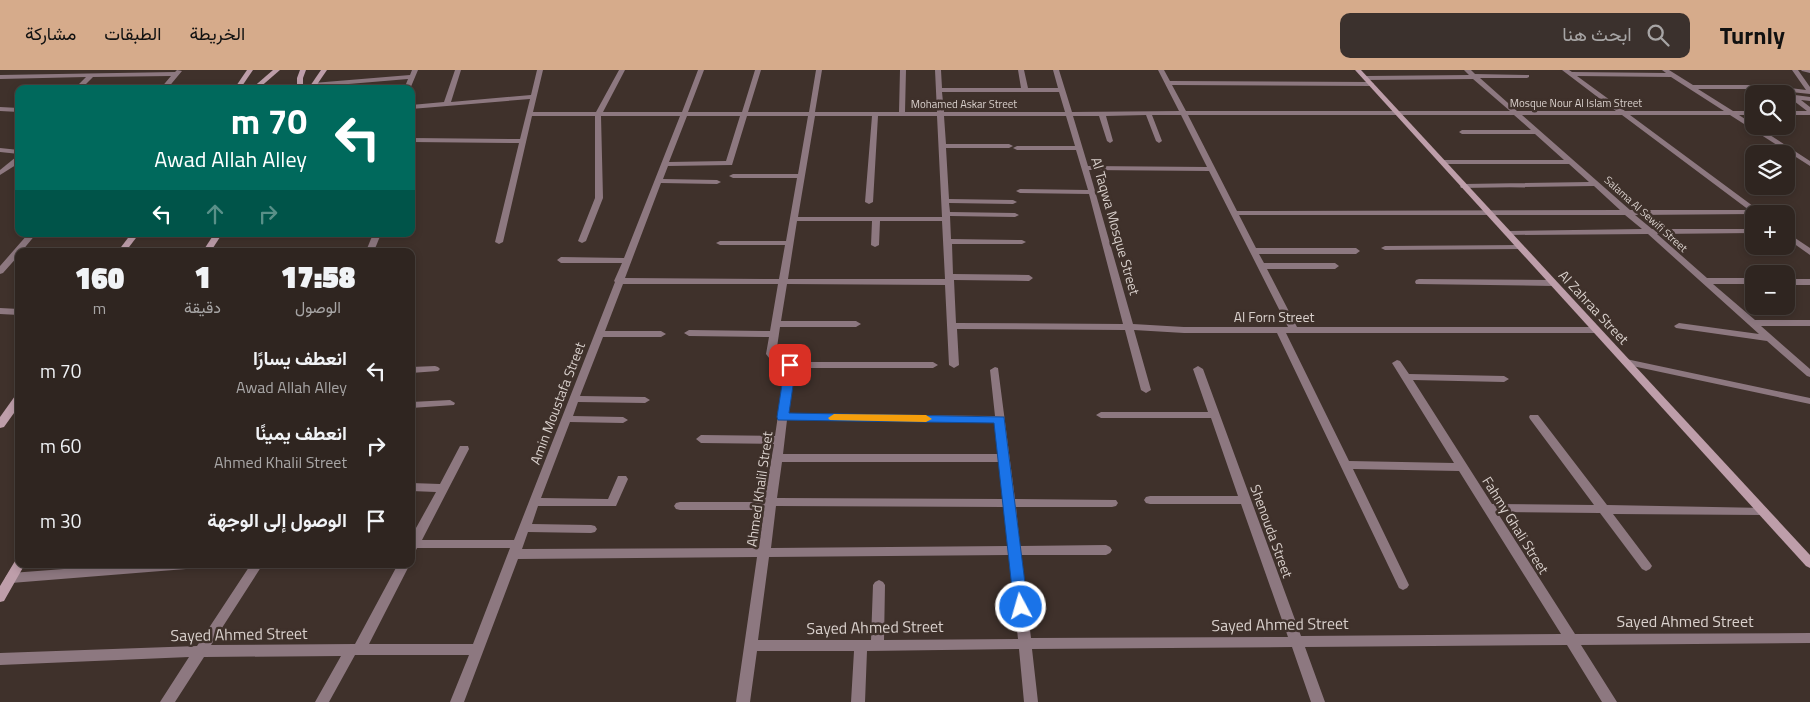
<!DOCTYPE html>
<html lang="ar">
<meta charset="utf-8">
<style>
body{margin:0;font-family:"Titillium Web",Vazirmatn,sans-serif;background:#3b312d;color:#f1f3f6;direction:rtl;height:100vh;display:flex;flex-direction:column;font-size:19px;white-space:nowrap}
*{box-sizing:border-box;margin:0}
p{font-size:16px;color:#a7a5a5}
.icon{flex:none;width:28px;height:28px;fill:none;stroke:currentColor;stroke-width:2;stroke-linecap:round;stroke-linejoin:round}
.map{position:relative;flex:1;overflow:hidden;direction:ltr}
.panel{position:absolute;left:15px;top:178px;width:400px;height:320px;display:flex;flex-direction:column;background:#2f2520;border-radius:10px;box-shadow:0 2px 8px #0003,0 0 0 1px #4a423e;direction:rtl}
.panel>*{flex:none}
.banner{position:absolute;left:15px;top:15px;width:400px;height:152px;border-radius:10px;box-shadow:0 2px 8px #0003,0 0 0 1px #4a423e;direction:rtl;background:#00695c;color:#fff;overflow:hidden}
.buttons{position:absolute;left:1745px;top:15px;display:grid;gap:10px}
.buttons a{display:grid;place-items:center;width:50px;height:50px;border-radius:10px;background:#2f2520;box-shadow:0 2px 8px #0003,0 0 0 1px #4a423e;font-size:25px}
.pin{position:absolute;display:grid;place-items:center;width:42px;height:42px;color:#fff;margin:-21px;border-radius:10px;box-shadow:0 2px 8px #0006}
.me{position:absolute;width:55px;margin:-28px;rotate:354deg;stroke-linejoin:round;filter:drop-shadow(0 0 4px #0008)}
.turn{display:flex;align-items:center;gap:18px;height:105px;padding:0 25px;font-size:22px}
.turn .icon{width:65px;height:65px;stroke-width:2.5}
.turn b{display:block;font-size:35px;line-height:42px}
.lanes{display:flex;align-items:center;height:48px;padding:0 25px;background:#0003;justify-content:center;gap:25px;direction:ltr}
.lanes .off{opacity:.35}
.eta{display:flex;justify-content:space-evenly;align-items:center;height:85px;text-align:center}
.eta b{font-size:30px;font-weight:800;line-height:35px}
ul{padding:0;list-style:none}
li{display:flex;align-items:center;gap:15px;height:75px;padding:0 25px}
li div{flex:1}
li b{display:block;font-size:19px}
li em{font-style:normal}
header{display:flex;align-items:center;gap:30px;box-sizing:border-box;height:70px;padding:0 25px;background:#d6ab8b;color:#111}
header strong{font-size:24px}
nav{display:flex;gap:28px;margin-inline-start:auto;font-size:18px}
.search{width:350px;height:45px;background:#3b312d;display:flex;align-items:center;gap:12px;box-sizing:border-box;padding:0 18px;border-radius:10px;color:#a7a5a5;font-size:19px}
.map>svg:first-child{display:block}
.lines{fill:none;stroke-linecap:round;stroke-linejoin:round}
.street{fill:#8d7880;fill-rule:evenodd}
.secondary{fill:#be9eaa;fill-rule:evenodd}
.route{fill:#1a73e8;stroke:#114b97}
.slow{fill:#f59e0b}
.labels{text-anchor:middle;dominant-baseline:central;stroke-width:5;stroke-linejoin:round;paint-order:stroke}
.far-street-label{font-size:11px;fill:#d9d0cc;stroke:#3f312b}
.street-label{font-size:14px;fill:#d9d0cc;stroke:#3f312b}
.near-street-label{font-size:16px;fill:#d9d0cc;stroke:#3f312b}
</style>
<header>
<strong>Turnly</strong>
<div class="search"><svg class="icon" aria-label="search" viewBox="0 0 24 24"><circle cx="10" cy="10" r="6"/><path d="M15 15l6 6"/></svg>ابحث هنا</div>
<nav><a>الخريطة</a><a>الطبقات</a><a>مشاركة</a></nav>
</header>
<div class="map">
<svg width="1810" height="632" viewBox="0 0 1810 632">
<rect width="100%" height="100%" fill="#3f312b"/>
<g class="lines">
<!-- street -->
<g class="street">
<polygon points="177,0 182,1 167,19 160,19 171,6 93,7 81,19 74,19 86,7 0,9 0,5 175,2"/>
<polygon points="412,0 418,0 410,19 404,19 408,9 313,17 310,15 313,13 410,5"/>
<path d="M 455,0 L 461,0 L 451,32 L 531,25 L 537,0 L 543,0 L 533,42 L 596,42 L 619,0 L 625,0 L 603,42 L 682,42 L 698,0 L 704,0 L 688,42 L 742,42 L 755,0 L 761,0 L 748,42 L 809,42 L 816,0 L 822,0 L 815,42 L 899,42 L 900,0 L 906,0 L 905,42 L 937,42 L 935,0 L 941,0 L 942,18 L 1021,18 L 1018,0 L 1024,0 L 1028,18 L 1058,18 L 1053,0 L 1059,0 L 1072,42 L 1179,41 L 1158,0 L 1164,0 L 1170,11 L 1371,12 L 1374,14 L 1371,16 L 1172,15 L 1186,41 L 1510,41 L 1473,9 L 1366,10 L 1363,8 L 1366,6 L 1469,5 L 1464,0 L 1471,0 L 1475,4 L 1529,5 L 1529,7 L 1527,8 L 1480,8 L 1517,41 L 1616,41 L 1562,0 L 1569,0 L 1572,2 L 1666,3 L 1662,0 L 1669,0 L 1693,15 L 1766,15 L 1806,20 L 1792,0 L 1798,0 L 1810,17 L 1810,24 L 1791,22 L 1795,25 L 1810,27 L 1810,31 L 1801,30 L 1810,37 L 1810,45 L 1786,45 L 1786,41 L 1807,41 L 1781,21 L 1766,19 L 1698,19 L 1733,41 L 1754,41 L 1754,45 L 1739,45 L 1754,55 L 1754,56 L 1756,56 L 1810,91 L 1810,96 L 1730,45 L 1630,45 L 1761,142 L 1754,144 L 1635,145 L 1652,159 L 1754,159 L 1754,163 L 1657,164 L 1707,208 L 1754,208 L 1754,214 L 1713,214 L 1755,250 L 1810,250 L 1810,256 L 1761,256 L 1810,299 L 1810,307 L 1807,306 L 1767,271 L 1676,258 L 1674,256 L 1679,253 L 1759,264 L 1648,164 L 1508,165 L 1504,163 L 1508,161 L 1642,159 L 1625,145 L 1239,145 L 1256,178 L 1356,178 L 1360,181 L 1356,184 L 1259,184 L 1264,193 L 1335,193 L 1339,196 L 1335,199 L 1267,199 L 1297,257 L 1596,257 L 1601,260 L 1596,263 L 1286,263 L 1349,391 L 1454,393 L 1392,293 L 1397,290 L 1400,291 L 1409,304 L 1504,306 L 1509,309 L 1504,312 L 1413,310 L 1492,434 L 1594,435 L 1530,349 L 1529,347 L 1530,345 L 1538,345 L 1607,435 L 1766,438 L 1768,441 L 1766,444 L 1762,445 L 1613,444 L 1650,493 L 1652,496 L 1650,499 L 1646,501 L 1642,499 L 1600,443 L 1497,442 L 1575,564 L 1810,563 L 1810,573 L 1581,575 L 1617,632 L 1602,632 L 1567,575 L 1305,577 L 1325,632 L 1311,632 L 1292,577 L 1032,579 L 1038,632 L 1024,632 L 1019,579 L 867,581 L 865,632 L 851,632 L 854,581 L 757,581 L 750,632 L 736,632 L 757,487 L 518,489 L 464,632 L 450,632 L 469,585 L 355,585 L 329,632 L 315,632 L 341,586 L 204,587 L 175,632 L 160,632 L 189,587 L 0,595 L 0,583 L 197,576 L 251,494 L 263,494 L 211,575 L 355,574 L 398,494 L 410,494 L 369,574 L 473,574 L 510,478 L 417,478 L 415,482 L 411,483 L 411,467 L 436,422 L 411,421 L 411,413 L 440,414 L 460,376 L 468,376 L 469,379 L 422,470 L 514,470 L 615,212 L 614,211 L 622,193 L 561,193 L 557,190 L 561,187 L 624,188 L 680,46 L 601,46 L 603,128 L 586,171 L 582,173 L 578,171 L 595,128 L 595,46 L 532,46 L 503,172 L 499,174 L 495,172 L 519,73 L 411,72 L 411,68 L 520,69 L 530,29 L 411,39 L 411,35 L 444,32 ZM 1577,6 L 1671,7 L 1724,41 L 1625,41 ZM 942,22 L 1059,22 L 1065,42 L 944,42 ZM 1146,45 L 1156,71 L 1159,73 L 1162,71 L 1152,45 L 1181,45 L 1207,97 L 1088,96 L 1073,46 L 1099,46 L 1107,71 L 1110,73 L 1113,71 L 1106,46 ZM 1188,45 L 1514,45 L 1531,60 L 1462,60 L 1459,62 L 1462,64 L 1535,64 L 1564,90 L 1443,90 L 1439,92 L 1443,94 L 1569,94 L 1589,112 L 1464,114 L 1460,116 L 1461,118 L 1594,116 L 1620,140 L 1237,141 ZM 1522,45 L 1622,45 L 1749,140 L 1630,140 ZM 687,46 L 740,46 L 726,91 L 669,92 ZM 747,46 L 808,46 L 798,104 L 733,104 L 729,106 L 733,108 L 797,108 L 786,171 L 720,171 L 716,173 L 720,175 L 785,175 L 779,209 L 625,208 L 661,113 L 717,114 L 721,112 L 717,110 L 663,109 L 668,96 L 732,95 ZM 815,46 L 872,46 L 865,132 L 869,134 L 873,132 L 878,46 L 937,46 L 942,147 L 798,147 ZM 944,46 L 1066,46 L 1075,76 L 1017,76 L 1013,78 L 1017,80 L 1076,80 L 1088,120 L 1020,119 L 1016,121 L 1020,123 L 1089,124 L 1123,254 L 956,253 L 954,210 L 1029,211 L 1033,208 L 1029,205 L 953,204 L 952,174 L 1022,174 L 1026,172 L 1022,170 L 951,169 L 950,146 L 1015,147 L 1019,145 L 1015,143 L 950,142 L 949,133 L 1013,134 L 1017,132 L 1013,130 L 949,129 L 946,78 L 1009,78 L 1013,76 L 1009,74 L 946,74 ZM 1089,100 L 1209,101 L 1288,257 L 1184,257 L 1133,254 ZM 797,151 L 872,151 L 871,175 L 875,177 L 879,175 L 880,151 L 942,151 L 945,209 L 788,209 ZM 623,214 L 778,214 L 770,261 L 689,260 L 684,263 L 689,266 L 769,267 L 766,284 L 773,293 L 785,297 L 775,366 L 701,365 L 696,369 L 701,373 L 774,374 L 764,432 L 680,432 L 676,433 L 674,436 L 676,439 L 680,440 L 764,440 L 759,478 L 522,479 L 528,462 L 591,463 L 595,462 L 597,459 L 595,456 L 591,455 L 532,454 L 538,436 L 616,436 L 628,409 L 626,406 L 618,406 L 608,429 L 541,428 L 570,352 L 623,353 L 628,350 L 623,347 L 573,346 L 578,332 L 645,333 L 650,330 L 645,327 L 580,326 L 603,267 L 661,267 L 666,264 L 661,261 L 605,261 ZM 787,214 L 945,215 L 949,295 L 954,298 L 959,295 L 957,259 L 1125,260 L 1141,320 L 1146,323 L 1151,320 L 1134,260 L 1184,263 L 1277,263 L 1399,518 L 1403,520 L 1407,518 L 1409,515 L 1353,399 L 1459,401 L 1561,564 L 1301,566 L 1203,299 L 1198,296 L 1193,299 L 1208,342 L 1101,342 L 1096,345 L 1101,348 L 1211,348 L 1238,426 L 1150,426 L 1146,427 L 1144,430 L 1146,433 L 1150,434 L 1241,434 L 1288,567 L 1031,568 L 1021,485 L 1106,485 L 1110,483 L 1112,480 L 1110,477 L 1106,475 L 1020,476 L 1016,437 L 1112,437 L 1116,436 L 1118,433 L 1116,430 L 1015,429 L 998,298 L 995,297 L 990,300 L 995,346 L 788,344 L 794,298 L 933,298 L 938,295 L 933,292 L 790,292 L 782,290 L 776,284 L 780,257 L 856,257 L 861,254 L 856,251 L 781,251 ZM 787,350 L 995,352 L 999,384 L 783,384 ZM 782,392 L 999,392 L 1003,429 L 777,428 ZM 776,436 L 1004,437 L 1008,476 L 771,478 ZM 1009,485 L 1018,569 L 884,570 L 885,515 L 883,512 L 879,510 L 875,512 L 873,515 L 871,570 L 758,570 L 769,487 Z"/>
<polygon points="1801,0 1810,0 1810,3 1802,1"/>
<polygon points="0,37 19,38 19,42 0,41"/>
<polygon points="0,78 19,80 19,84 0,82"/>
<polygon points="16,87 19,87 19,93 0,105 0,100"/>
<polygon points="1786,162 1810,178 1810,185 1786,168"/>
<polygon points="28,164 36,164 22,181 19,181 19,185 3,203 0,204 0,196"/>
<polygon points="373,164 381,164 374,181 366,181"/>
<polygon points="1520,175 1523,175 1523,179 1385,180 1381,178 1385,176"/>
<polygon points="1419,209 1553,210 1557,213 1553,216 1416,214 1415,212 1416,210"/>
<rect x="1786" y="209" width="24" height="6"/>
<polygon points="0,238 19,239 19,245 0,244"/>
<polygon points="1626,289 1810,328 1810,334 1623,294 1621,292"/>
<polygon points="435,296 438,297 440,299 438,301 411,303 411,297"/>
<polygon points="450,330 455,333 454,335 411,338 411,332"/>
<polygon points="130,494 192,494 190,497 186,499 11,513 7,511 5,508 7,505 11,503"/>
</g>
<!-- secondary -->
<g class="secondary">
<polygon points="247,0 253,0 240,19 234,19"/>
<polygon points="273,0 280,0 258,19 251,19"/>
<polygon points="300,0 306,0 303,8 303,19 297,19 297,8"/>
<polygon points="321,0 327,0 314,19 308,19"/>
<polygon points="1355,0 1361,0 1810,485 1810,498 1806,496"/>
<polygon points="131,164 139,164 126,181 118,181"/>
<polygon points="214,164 222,164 211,181 203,181"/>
<polygon points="19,325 19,336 4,357 0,358 0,347 15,326"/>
<polygon points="19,489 19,494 25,494 4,531 0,532 0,516 15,491"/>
</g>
</g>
<!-- route -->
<polygon class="route" points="790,291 796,295 789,343 1004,347 1028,537 1026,541 1021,543 1016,541 1014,537 994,353 778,350 777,347 785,295"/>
<!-- slow -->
<polygon class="slow" points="834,344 926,345 932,349 926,352 830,350 828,348"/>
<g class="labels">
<!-- far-street labels -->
<g class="far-street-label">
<text x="1576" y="33">Mosque Nour Al Islam Street</text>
<text x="964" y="34">Mohamed Askar Street</text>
<text transform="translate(1646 144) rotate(42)">Salama Al Sewifi Street</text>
</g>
<!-- street labels -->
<g class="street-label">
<text transform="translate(1116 156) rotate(74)">Al Taqwa Mosque Street</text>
<text transform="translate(1594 237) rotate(47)">Al Zahraa Street</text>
<text x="1274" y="246">Al Forn Street</text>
<text transform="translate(557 333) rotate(-69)">Amin Moustafa Street</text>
<text transform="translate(759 419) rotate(-82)">Ahmed Khalil Street</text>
<text transform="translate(1516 455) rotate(58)">Fahmy Ghali Street</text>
<text transform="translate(1272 461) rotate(70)">Shenouda Street</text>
</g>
<!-- near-street labels -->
<g class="near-street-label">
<text x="1685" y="551">Sayed Ahmed Street</text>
<text transform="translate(1280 554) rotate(-1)">Sayed Ahmed Street</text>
<text transform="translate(875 557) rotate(-1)">Sayed Ahmed Street</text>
<text transform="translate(239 564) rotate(-1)">Sayed Ahmed Street</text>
</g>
</g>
</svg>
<div class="buttons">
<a><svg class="icon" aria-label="search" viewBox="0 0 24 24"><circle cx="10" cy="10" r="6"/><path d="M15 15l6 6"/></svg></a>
<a><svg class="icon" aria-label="layers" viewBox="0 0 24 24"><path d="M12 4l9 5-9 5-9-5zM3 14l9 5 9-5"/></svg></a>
<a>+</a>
<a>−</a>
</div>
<div class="pin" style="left:790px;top:295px;background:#d93025"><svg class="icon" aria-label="arrive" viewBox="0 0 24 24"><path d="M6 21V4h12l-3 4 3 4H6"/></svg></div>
<svg class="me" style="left:1021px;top:537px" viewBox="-20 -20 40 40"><circle r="17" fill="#1a73e8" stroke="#fff" stroke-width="3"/><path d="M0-11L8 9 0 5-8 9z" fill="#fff"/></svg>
<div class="banner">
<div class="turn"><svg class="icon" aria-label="left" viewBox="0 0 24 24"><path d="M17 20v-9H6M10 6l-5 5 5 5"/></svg><div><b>70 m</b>Awad Allah Alley</div></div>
<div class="lanes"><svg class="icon" aria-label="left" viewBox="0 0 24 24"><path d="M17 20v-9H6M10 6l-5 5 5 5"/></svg><svg class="icon off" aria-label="ahead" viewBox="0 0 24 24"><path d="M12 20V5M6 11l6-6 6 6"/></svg><svg class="icon off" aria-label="right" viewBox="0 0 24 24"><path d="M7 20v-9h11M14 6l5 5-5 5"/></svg></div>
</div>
<section class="panel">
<div class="eta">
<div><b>17:58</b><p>الوصول</p></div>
<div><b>1</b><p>دقيقة</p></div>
<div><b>160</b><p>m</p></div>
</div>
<ul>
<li><svg class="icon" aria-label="left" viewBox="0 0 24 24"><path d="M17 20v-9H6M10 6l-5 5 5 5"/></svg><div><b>انعطف يسارًا</b><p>Awad Allah Alley</p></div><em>70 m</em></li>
<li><svg class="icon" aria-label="right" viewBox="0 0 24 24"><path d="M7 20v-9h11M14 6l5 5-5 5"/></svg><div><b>انعطف يمينًا</b><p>Ahmed Khalil Street</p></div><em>60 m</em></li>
<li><svg class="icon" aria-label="arrive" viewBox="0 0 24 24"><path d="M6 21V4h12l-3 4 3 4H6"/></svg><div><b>الوصول إلى الوجهة</b></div><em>30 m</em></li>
</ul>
</section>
</div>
